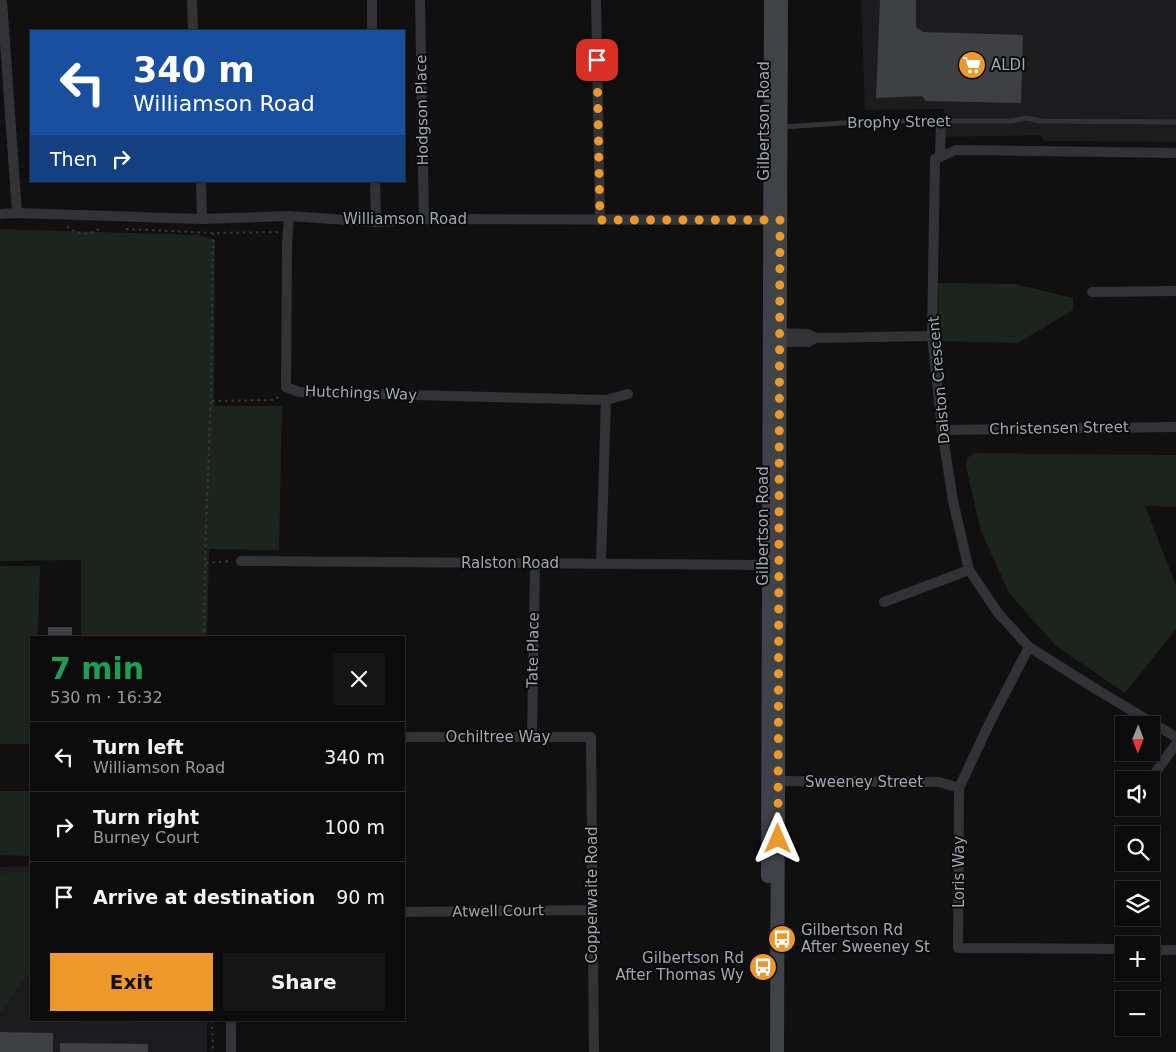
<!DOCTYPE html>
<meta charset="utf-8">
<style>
body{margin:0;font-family:"DejaVu Sans",sans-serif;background:#151516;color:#f1f3f6;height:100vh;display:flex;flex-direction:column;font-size:19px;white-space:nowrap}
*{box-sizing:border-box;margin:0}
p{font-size:16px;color:#9a9b9d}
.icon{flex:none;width:28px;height:28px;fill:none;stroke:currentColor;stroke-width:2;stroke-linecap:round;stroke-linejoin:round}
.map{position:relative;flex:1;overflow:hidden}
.sheet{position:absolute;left:30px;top:636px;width:375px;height:385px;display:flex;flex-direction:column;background:#0c0c0d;border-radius:0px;box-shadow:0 1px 4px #0004,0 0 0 1px #2c2c2e}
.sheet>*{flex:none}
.top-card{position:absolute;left:30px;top:30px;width:375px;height:152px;border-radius:0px;box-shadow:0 1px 4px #0004,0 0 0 1px #2c2c2e;background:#1a4fa0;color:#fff;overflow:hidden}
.needle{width:32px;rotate:181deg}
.controls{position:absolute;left:1115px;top:716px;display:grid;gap:10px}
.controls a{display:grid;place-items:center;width:45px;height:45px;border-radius:0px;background:#0c0c0d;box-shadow:0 1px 4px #0004,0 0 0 1px #2c2c2e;font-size:25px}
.pin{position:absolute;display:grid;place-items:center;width:42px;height:42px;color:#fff;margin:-21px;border-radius:10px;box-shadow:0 2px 8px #0006}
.me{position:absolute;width:55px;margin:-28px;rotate:0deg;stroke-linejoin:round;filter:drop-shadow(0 0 4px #0008)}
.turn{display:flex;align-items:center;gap:18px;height:105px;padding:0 20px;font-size:22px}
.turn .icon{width:65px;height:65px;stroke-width:2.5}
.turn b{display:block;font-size:35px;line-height:42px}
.then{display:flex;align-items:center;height:48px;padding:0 20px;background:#0003;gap:10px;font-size:19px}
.round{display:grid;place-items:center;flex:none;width:52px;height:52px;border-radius:0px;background:#151516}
.overview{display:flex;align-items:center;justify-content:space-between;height:85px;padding:0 20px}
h1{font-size:30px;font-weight:700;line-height:38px;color:#1e9e55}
.button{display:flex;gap:10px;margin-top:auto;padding:10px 20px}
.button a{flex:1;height:58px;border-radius:0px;background:#ee972b;color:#111;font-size:20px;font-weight:700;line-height:58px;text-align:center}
.button a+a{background:#151516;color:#f1f3f6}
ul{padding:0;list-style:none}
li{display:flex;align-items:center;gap:15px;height:70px;padding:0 20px;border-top:1px solid #2c2c2e}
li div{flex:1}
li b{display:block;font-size:19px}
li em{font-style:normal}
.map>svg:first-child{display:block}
.built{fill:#1c1c1e}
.green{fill:#1d241d}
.building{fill:#3f4044}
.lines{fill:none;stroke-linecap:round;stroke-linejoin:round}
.path{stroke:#373a3d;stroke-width:2;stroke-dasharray:2.5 4;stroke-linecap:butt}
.lane{stroke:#313336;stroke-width:5}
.street{stroke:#313336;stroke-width:10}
.secondary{stroke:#3f4246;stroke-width:14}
.route{stroke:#ee972b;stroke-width:9;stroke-dasharray:0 16.2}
.labels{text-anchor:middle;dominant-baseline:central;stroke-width:4;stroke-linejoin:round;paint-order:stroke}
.poi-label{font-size:15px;fill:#a1a8b2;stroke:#0b0b0c;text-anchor:start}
.street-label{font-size:15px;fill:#a1a8b2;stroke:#0b0b0c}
</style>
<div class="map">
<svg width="1176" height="1052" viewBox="0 0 1176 1052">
<rect width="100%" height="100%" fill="#101011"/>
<!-- built -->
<g class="built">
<polygon points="861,0 1176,0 1176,142 1044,141 1040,135 943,137 944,109 865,110"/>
<polygon points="31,866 31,1020 207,1020 207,1052 0,1052 0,867"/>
</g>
<!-- green -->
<g class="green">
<polygon points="0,229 198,235 215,240 214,406 282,406 279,550 209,549 207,637 81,637 81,560 0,561"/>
<polygon points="938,283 1015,284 1073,298 1073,310 1018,343 939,341"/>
<polygon points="975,453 1176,455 1176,507 1145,506 1176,585 1176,629 1125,693 1056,646 1009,593 981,531 966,467 967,458"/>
<polygon points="0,566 40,566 38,637 31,638 31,744 0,744"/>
<polygon points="0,791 31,791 31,856 2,855 0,857"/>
<polygon points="31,871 31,969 0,1014 0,873"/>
<rect x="78" y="1020" width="53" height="4"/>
</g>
<!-- building -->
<g class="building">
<polygon points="880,0 916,0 916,27 923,32 1023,35 1021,103 926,101 922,96 876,98"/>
<rect x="48" y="627" width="24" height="11"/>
<polygon points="0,1032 53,1033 53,1052 0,1052"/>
<polygon points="60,1043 148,1044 148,1052 60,1052"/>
</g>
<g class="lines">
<!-- path -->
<g class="path">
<path d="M 67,226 C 81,237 89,235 103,227"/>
<polyline points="126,229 213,233 277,232 277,233"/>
<polyline points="212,401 274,400 281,395"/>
<polyline points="206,563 231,561"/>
<polyline points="204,638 205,556 211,393 213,233"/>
<polyline points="212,1020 213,1052"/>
</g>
<!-- lane -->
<polyline class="lane" points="782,127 873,121 1011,121 1027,118 1040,121 1176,122"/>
<!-- street -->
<g class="street">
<polyline points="2,0 17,213"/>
<polyline points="192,0 193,31"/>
<polyline points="372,0 372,31"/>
<polyline points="420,0 424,219"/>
<polyline points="596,0 600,220"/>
<polyline points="1176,153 956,150 935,159 932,336 942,430 953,501 969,570 998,613 1029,647 1099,691 1176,737"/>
<polyline points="940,157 941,121"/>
<polyline points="201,181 202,219"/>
<polyline points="375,181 376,222"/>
<polyline points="0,214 17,213 202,219 289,216 376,222 424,219 777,220"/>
<polyline points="289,216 287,246 286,387 299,392 606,400 628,394"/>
<polyline points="1092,292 1176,291"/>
<polyline points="773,333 808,334 816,338 932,336"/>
<polyline points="773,342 808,342 816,338"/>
<polyline points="942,430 1176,427"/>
<polyline points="241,561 776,565"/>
<polyline points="601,563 606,400"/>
<polyline points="884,602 969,570"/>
<polyline points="1029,647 990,722 959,788 958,948 1124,949"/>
<polyline points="532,736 535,563"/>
<polyline points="404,737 591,737 594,1052"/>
<polyline points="1150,780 1176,744"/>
<polyline points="771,781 939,782 959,788"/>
<polyline points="404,912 592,910"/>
<polyline points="1151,950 1176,950"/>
<polyline points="231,1020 231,1052"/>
</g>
<!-- secondary -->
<g class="secondary">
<polyline points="768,876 771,0"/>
<polyline points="777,1052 781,0"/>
</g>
</g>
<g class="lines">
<!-- route -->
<polyline class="route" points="597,60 600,220 780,220 778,839"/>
</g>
<!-- icons -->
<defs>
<g id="supermarket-disc" transform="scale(1.4375)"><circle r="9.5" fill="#ee972b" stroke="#0b0b0c"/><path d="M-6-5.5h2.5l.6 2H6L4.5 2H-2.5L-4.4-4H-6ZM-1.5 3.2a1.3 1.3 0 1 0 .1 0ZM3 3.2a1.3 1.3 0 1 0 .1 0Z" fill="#fff"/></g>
<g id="bus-disc" transform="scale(1.4375)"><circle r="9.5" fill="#ee972b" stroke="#0b0b0c"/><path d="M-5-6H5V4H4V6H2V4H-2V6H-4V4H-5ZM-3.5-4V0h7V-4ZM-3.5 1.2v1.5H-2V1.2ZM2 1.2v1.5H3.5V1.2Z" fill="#fff"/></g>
</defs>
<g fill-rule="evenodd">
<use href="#supermarket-disc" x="972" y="65"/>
<use href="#bus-disc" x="782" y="939"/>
<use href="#bus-disc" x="763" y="967"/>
</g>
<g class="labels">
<!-- poi labels -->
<g class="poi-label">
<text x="991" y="65">ALDI</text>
<text x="801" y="930">Gilbertson Rd<tspan x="801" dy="17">After Sweeney St</tspan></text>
<text x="744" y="958" text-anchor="end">Gilbertson Rd<tspan x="744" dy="17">After Thomas Wy</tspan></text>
</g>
<!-- street labels -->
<g class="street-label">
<text transform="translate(422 110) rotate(-91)">Hodgson Place</text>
<text transform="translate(764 121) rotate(-90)">Gilbertson Road</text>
<text transform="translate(899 122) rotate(-1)">Brophy Street</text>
<text x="405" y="219">Williamson Road</text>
<text transform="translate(939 380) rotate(-95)">Dalston Crescent</text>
<text transform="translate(361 393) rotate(2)">Hutchings Way</text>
<text transform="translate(1059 428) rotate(-1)">Christensen Street</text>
<text transform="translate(763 526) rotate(-90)">Gilbertson Road</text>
<text x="510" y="563">Ralston Road</text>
<text transform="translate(533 650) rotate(-89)">Tate Place</text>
<text x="498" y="737">Ochiltree Way</text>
<text x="864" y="782">Sweeney Street</text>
<text transform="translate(959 872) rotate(-90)">Loris Way</text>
<text transform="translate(592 895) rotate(-90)">Copperwaite Road</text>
<text transform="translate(498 911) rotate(-1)">Atwell Court</text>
</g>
</g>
</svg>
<div class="controls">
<a><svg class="needle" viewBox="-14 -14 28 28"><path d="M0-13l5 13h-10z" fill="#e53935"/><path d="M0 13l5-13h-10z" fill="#9a9b9d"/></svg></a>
<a><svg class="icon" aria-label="sound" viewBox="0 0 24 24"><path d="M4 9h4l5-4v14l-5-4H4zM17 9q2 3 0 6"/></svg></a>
<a><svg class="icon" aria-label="search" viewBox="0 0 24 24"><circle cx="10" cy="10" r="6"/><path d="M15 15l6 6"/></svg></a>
<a><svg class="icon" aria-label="layers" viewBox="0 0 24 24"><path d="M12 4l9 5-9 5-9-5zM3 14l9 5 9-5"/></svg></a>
<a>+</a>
<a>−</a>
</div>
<div class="pin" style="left:597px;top:60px;background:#d93025"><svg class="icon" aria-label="arrive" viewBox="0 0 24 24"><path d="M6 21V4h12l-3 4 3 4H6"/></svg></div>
<svg class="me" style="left:778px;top:839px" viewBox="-20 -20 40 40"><path d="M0-17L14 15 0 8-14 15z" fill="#ee972b" stroke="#fff" stroke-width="4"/></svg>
<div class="top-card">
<div class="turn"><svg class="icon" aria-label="left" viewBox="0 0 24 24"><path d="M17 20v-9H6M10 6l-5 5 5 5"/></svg><div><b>340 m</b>Williamson Road</div></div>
<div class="then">Then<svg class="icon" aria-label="right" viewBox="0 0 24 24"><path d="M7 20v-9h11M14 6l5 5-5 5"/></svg></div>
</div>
<section class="sheet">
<div class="overview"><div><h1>7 min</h1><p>530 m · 16:32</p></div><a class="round"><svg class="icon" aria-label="close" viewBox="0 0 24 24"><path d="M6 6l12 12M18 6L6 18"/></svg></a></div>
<ul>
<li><svg class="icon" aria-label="left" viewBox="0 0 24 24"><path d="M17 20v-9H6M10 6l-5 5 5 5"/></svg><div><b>Turn left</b><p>Williamson Road</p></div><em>340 m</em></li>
<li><svg class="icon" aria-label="right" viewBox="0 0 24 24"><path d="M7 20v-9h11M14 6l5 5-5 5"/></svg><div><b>Turn right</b><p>Burney Court</p></div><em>100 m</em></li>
<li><svg class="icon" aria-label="arrive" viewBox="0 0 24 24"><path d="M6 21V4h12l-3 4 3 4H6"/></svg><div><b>Arrive at destination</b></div><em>90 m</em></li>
</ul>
<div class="button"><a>Exit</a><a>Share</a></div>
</section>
</div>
